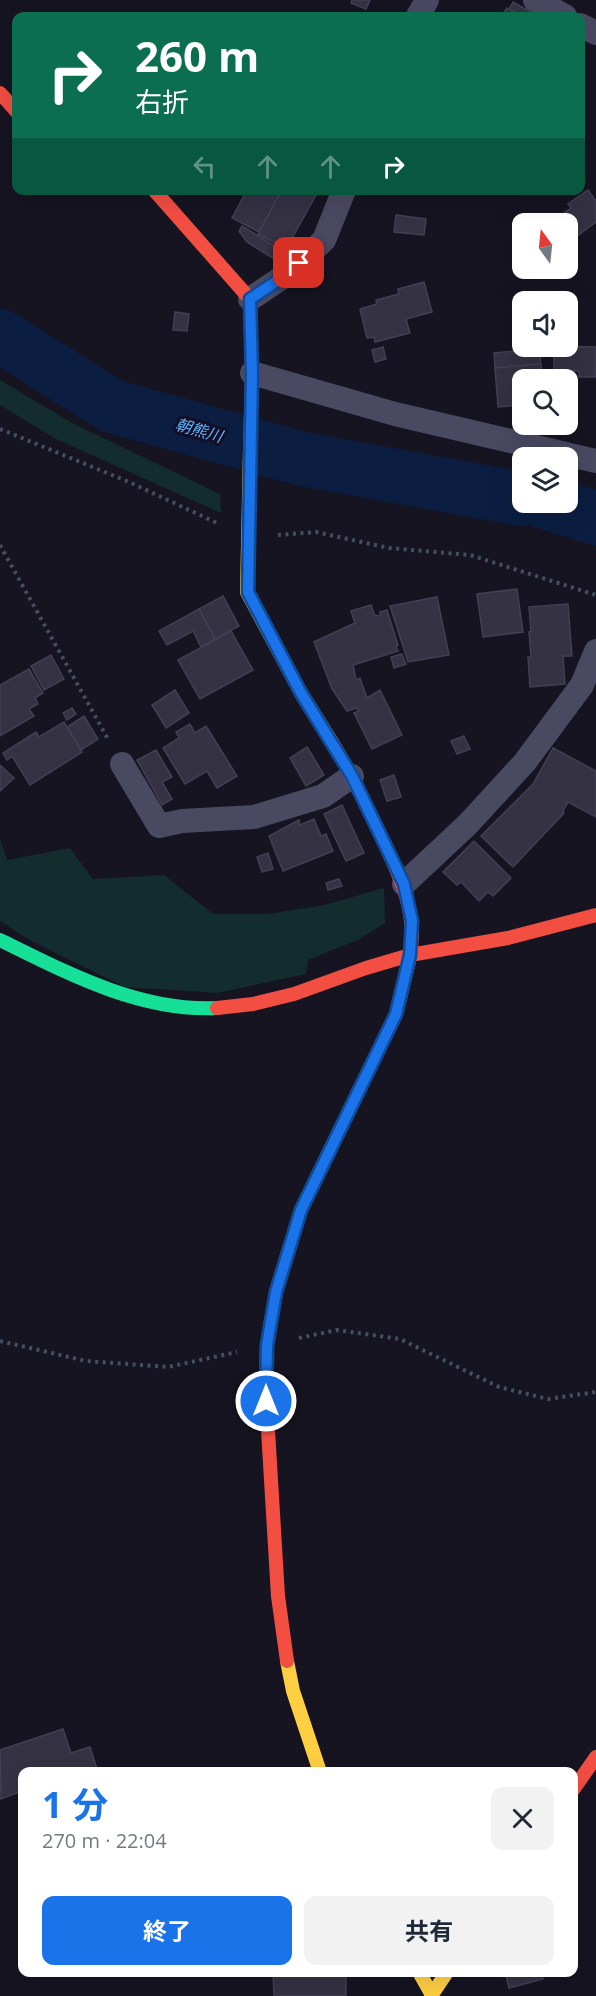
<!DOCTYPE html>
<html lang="ja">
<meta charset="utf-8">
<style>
body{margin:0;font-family:"Open Sans","Noto Sans JP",sans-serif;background:#f2f2f3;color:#1f2937;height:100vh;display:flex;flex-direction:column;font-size:22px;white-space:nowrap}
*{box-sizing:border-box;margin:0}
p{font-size:20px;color:#747a83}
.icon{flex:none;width:33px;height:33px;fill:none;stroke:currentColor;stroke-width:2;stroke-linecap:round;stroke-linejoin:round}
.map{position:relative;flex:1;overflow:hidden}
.sheet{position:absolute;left:18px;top:1767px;width:560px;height:210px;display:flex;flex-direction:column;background:#fff;border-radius:12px;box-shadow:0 6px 24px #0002}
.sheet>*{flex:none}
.guide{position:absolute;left:12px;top:12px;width:573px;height:183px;border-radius:12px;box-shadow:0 6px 24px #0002;background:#0b6e4f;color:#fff;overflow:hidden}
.needle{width:39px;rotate:345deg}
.buttons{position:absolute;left:512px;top:213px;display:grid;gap:12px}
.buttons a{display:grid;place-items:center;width:66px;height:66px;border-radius:12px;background:#fff;box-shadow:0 6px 24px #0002;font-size:30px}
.pin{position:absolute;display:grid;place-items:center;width:51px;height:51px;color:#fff;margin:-26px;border-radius:12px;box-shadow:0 3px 9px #0006}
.me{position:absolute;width:66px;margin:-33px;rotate:0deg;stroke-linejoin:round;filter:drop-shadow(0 0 4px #0008)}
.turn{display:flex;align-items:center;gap:21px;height:126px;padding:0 24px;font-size:27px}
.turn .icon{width:78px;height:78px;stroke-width:2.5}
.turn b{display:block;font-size:42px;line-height:51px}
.lanes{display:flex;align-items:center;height:57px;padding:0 24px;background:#0003;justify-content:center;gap:30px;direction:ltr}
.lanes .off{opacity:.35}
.round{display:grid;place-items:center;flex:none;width:63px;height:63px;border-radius:12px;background:#f2f2f3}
.head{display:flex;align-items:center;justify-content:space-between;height:102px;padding:0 24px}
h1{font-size:36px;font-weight:700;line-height:45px;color:#1a73e8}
.button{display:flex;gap:12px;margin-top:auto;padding:12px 24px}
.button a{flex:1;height:69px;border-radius:12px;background:#1a73e8;color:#fff;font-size:24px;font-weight:700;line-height:69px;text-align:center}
.button a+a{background:#f2f2f3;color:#1f2937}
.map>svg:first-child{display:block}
.green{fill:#132c2d}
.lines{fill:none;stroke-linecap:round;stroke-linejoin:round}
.river{stroke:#0b1e41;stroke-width:54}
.building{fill:#343243;stroke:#433f54;stroke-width:1.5}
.path{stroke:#44505f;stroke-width:4;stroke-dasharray:3 4.5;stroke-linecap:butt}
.street{stroke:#4a4962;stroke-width:24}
.fast{stroke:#16e098;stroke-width:14}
.slow{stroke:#ffcf43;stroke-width:14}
.jam{stroke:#f24e42;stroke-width:14}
.route-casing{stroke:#114b97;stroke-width:15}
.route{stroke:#1a73e8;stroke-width:10}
.labels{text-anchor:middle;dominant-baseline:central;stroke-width:6;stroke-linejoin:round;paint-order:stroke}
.water-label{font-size:16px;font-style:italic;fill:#62b6ff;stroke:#130f26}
</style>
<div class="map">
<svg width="596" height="1996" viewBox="0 0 596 1996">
<rect width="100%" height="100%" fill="#161421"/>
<!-- green -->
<g class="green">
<polygon points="0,380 72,423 220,494 221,513 56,439 0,405"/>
<polygon points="0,838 7,860 70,848 93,879 164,875 213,914 268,914 324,905 384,888 385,923 360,939 308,960 306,974 217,993 125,987 31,941 0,921"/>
</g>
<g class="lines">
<!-- river -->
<g class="river">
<polyline points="0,336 112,406 303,459 522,499"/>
<polyline points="544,502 596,518"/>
</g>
</g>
<!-- building -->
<g class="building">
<polygon points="352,0 370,0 366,9 351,3"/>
<polygon points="513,2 534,14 532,16 521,16 509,9"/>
<polygon points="507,8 509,9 521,16 501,16"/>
<polygon points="247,190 282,190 259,232 232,218"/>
<polygon points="282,190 308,190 316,195 286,249 258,234"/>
<polygon points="588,190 596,201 596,222 573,239 567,232 567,224 561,224 557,218 571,208 568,204"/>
<polygon points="396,215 426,219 424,235 394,232"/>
<polygon points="242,226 280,249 274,259 247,242 239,231"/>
<polygon points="424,282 432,312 406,319 410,333 375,342 374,337 367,338 360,309 377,304 376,300 399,294 398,289"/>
<polygon points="175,312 189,314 187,331 173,330"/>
<polygon points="554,346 596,347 596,377 579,377 579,371 554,370"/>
<polygon points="383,347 386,359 375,362 372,350"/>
<polygon points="539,349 541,364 495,368 494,353"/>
<polygon points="541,364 542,380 522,380 522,405 498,407 495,368"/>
<polygon points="517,589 523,632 483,637 477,594"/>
<polygon points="223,596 239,626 215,639 199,609"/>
<polygon points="437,597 449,655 408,662 390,606"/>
<polygon points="568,604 572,656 563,656 565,684 530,687 528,657 531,657 529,632 531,632 529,607"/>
<polygon points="371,605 375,616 381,615 380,612 387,610 398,645 396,646 398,651 353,665 356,680 360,678 367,698 380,690 402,735 372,749 354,713 359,711 357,708 347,711 332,689 314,642 355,623 351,611"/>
<polygon points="199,609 215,639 201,647 193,631 167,645 159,631"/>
<polygon points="231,631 253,670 200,699 178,660"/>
<polygon points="402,654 406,664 394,668 391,657"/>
<polygon points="51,655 64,679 44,690 31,666"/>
<polygon points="29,669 43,693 35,698 38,704 29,709 34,716 0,736 0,685"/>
<polygon points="175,690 189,713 166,728 152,705"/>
<polygon points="72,708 76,714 67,720 63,713"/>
<polygon points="84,716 98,739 81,750 67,727"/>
<polygon points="64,722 82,752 30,785 12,756 7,760 3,753 36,732 39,737"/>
<polygon points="190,724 195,733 206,726 237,776 217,788 207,771 185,784 163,748 179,738 176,732"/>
<polygon points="464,736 470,749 457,754 451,741"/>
<polygon points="307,747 324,775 306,786 290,758"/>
<polygon points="553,748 596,771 596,817 568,802 563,811 564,813 513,867 481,836 533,784"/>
<polygon points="156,750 172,777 162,782 172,799 162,805 137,760"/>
<polygon points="0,765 14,778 0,791"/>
<polygon points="394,775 401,797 387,801 380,780"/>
<polygon points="342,805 364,853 346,861 324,814"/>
<polygon points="314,819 321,836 326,834 333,851 283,871 269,836 299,820 300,825"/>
<polygon points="474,841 511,878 493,896 488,892 479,901 461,882 457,885 443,872"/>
<polygon points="268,853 273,869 262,872 257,857"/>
<polygon points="339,879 342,886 328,890 326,883"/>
<polygon points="63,1729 71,1753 90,1747 98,1772 22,1772 22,1791 1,1799 0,1750"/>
<polygon points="273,1972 346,1972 346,1996 274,1996"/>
<polygon points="505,1972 541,1972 543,1979 509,1988"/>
</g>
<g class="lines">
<!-- path -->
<g class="path">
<polyline points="0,429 129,482 217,523"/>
<polyline points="278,535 316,532 389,548 470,555 596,595"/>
<polyline points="0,545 109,741"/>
<polyline points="299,1338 337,1330 400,1339 499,1387 548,1399 596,1392"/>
<polyline points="0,1341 86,1361 168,1367 237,1352"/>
</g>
<!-- street -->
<g class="street">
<polyline points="535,0 565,16"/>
<polyline points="418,16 427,0"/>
<polyline points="580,25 596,33"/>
<polyline points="250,299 286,275 324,240 344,190"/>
<polyline points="252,373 395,414 596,461"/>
<polyline points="122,764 159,826 182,821 254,817 323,796 352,776"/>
<polyline points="404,884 468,824 525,762 582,685 596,651"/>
</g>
<!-- fast -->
<g class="fast">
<path d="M 0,940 C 67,973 140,1012 217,1008"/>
<polyline points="266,1397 267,1345 276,1292 301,1210 396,1014 409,961"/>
</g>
<!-- slow -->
<g class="slow">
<polyline points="250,450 247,592 301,693 333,744"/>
<polyline points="287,1661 293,1691 320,1772"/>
<polyline points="419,1972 432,1995"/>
<polyline points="431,1996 447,1972"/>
</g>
<!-- jam -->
<g class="jam">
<polyline points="0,93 16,111"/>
<polyline points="154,190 250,299 252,373 250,450"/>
<path d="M 333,744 C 350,772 364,800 378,830 C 398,872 420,913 409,961"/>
<polyline points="217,1008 253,1004 294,994 366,968 410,955 508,938 596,915"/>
<polyline points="266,1397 278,1596 287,1661"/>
<polyline points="573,1790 596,1757"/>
</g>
</g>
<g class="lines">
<!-- route casing -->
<g class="route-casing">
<polyline id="route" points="266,1401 267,1345 276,1292 301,1210 396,1014 410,955 412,921 404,884 352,776 301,693 248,592 252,373 250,299 286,275 299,263"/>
</g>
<!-- route -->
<use href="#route" class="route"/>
</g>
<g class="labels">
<!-- water labels -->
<g class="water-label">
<text transform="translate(199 430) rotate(16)">朝熊川</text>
</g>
</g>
</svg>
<div class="buttons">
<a><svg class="needle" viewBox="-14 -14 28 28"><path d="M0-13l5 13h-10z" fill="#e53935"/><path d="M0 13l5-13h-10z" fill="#747a83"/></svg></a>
<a><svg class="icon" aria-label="sound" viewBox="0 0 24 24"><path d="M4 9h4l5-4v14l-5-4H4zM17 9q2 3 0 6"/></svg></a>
<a><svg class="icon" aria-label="search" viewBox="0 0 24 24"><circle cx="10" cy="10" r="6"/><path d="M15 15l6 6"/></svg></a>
<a><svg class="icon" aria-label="layers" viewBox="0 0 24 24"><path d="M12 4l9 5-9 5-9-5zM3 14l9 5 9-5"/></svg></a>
</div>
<div class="pin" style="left:299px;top:263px;background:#d93025"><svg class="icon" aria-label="arrive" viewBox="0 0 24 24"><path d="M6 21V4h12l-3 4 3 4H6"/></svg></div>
<svg class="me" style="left:266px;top:1401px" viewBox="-20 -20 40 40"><circle r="17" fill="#1a73e8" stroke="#fff" stroke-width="3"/><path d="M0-11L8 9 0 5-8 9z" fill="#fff"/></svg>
<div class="guide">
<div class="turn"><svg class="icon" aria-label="right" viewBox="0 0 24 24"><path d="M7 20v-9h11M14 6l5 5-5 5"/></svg><div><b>260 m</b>右折</div></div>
<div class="lanes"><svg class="icon off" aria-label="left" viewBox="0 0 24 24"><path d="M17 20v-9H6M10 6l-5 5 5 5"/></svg><svg class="icon off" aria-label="ahead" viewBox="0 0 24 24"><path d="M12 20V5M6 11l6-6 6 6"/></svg><svg class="icon off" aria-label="ahead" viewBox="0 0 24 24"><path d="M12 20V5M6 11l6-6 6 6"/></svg><svg class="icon" aria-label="right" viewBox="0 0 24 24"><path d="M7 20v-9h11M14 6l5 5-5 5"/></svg></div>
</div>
<section class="sheet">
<div class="head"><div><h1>1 分</h1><p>270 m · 22:04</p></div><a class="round"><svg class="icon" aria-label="close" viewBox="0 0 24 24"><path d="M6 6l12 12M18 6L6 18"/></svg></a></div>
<div class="button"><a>終了</a><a>共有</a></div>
</section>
</div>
